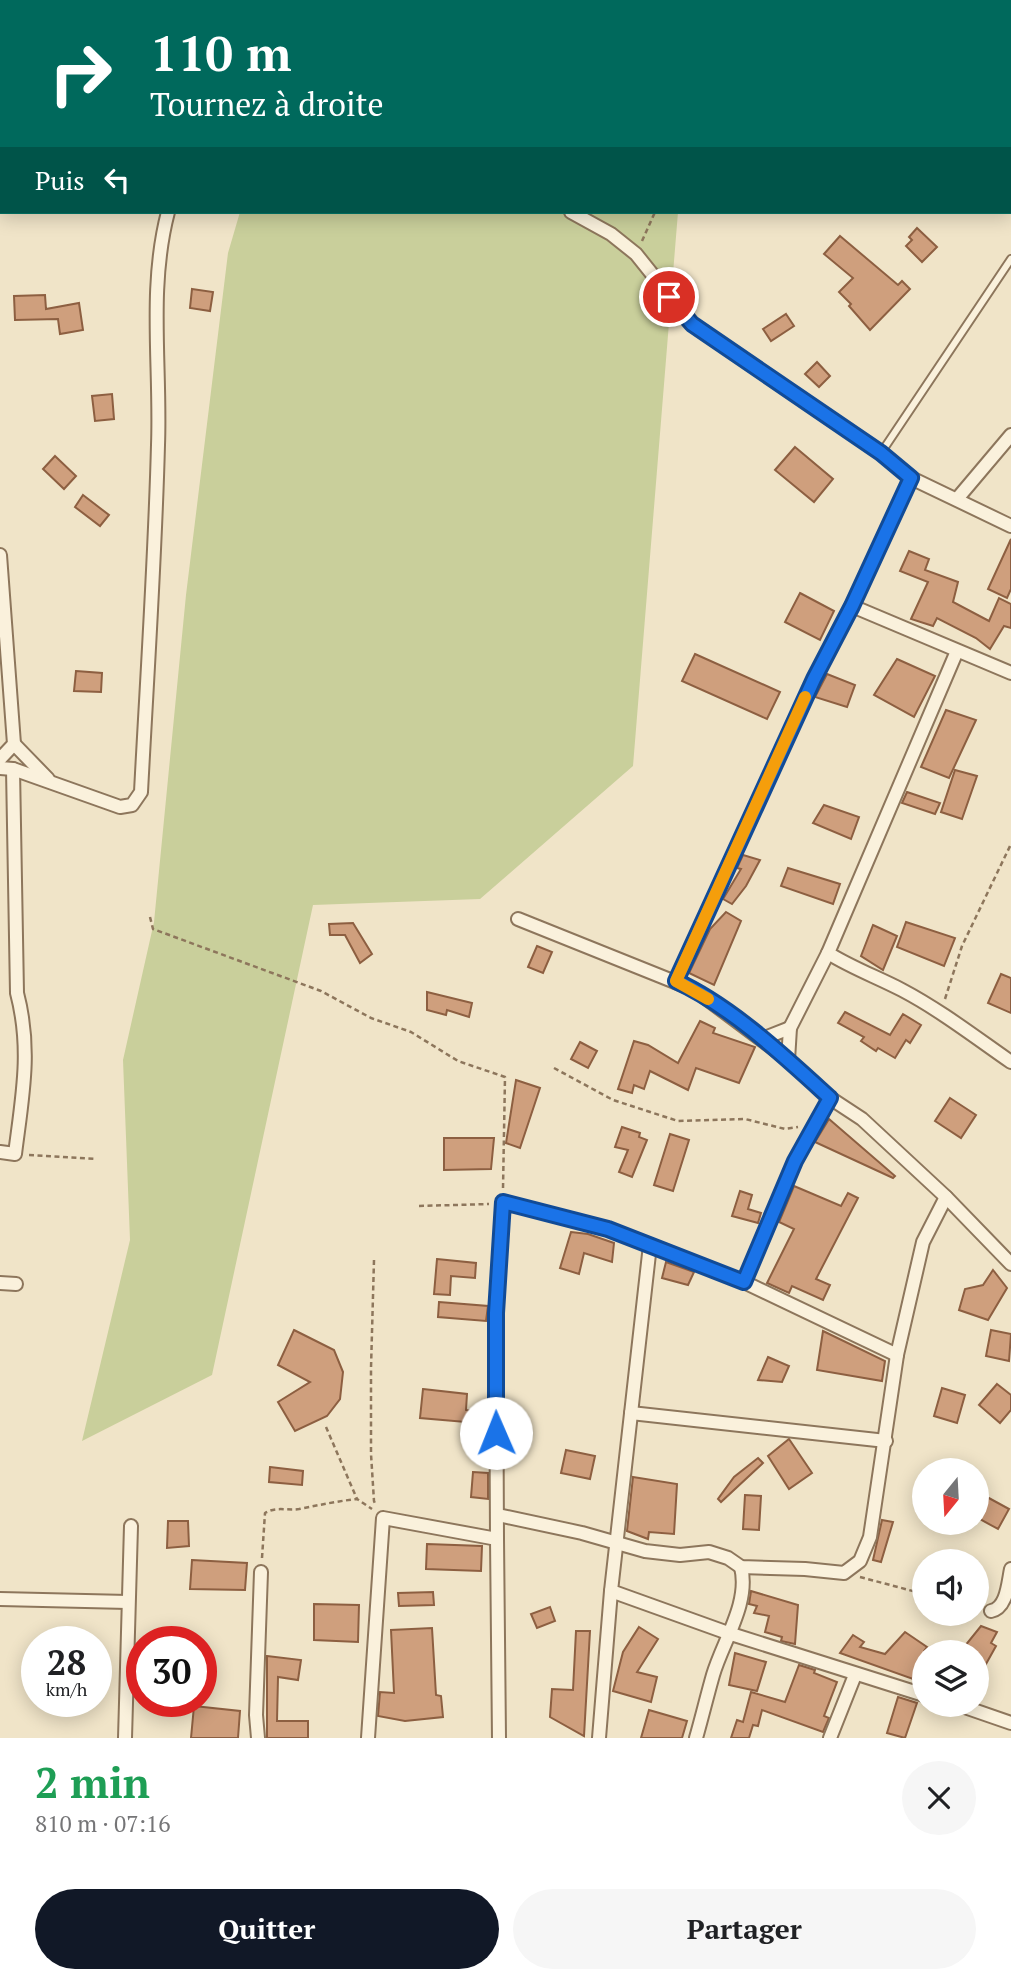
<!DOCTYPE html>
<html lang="fr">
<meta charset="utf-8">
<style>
body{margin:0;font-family:"PT Serif",serif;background:#f6f6f6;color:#202124;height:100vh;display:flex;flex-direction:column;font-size:26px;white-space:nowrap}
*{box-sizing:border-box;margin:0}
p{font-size:23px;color:#757577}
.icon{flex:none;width:38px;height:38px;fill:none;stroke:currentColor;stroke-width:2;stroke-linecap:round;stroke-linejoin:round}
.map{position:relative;height:1738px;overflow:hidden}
.drawer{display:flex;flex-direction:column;background:#fff;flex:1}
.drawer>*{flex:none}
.guide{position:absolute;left:0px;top:0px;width:1012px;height:214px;box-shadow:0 4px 18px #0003;background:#00695c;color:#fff;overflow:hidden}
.needle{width:46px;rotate:198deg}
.fabs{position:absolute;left:912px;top:1458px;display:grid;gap:14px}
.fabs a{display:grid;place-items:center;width:77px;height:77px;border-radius:50%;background:#fff;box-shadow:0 4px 18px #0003;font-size:35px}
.speed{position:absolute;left:21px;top:1626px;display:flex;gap:14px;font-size:35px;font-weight:700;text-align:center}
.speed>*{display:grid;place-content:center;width:91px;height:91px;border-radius:50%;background:#fff;box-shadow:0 4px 18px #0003;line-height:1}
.speed small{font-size:18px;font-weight:400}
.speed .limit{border:10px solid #d22;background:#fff;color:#111}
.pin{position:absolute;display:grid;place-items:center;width:60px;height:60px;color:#fff;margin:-30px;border:4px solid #fff;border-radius:50%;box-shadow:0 2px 7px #0007}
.me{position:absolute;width:77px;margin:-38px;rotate:359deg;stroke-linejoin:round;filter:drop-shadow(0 0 5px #0008)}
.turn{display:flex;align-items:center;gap:24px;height:147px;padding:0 35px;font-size:32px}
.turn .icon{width:91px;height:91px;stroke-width:2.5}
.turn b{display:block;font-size:49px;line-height:60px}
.then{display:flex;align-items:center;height:66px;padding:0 35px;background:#0003;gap:14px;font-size:26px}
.round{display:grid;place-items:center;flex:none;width:74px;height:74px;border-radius:37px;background:#f6f6f6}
.overview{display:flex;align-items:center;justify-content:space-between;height:119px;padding:0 35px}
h1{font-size:42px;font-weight:700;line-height:52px;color:#1e9e55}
.primary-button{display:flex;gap:14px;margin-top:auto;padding:14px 35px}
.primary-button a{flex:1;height:80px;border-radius:42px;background:#111827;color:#fff;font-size:28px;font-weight:700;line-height:80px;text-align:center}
.primary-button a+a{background:#f6f6f6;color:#202124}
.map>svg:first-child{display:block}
.green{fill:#c9cf9b}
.building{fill:#cf9f7d;stroke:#8d5f41;stroke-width:2}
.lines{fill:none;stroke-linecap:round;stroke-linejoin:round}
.lane-casing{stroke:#8d765c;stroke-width:10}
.street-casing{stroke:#8d765c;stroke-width:16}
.path{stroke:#8d765c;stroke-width:2.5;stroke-dasharray:5 3.5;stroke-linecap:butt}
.lane{stroke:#faf1dc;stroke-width:6}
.street{stroke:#faf1dc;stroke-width:12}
.route-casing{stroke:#114b97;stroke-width:18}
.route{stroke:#1a73e8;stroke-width:12}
.slow{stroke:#f59e0b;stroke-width:12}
</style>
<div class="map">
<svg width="1011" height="1738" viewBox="0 0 1011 1738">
<rect width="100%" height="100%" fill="#f0e4c8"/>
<!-- green -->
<g class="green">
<polygon points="302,0 753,0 302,2"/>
<polygon points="240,212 678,212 633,766 480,899 313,905 212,1375 82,1441 130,1240 123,1060 154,922 186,595 228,253"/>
</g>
<!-- building -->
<g class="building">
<polygon points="917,228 937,247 922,262 906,246 912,240 909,237"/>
<polygon points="840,236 898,285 902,281 910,289 870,330 849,306 851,304 839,292 853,278 824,254"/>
<polygon points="192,289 213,292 210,311 190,308"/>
<polygon points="45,295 46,309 79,303 83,330 60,334 58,319 15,320 14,296"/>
<polygon points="786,314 794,326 771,341 763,329"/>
<polygon points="817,362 830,376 819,387 805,374"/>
<polygon points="112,394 114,419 95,421 92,396"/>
<polygon points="795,447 833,479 814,502 775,470"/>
<polygon points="55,456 76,476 64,489 43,469"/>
<polygon points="83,495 109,515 100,526 75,507"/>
<polygon points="1011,539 1011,589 1007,598 988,589"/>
<polygon points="909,551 929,559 925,570 958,582 953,602 989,621 999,598 1011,604 1011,628 1004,626 990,649 976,638 937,618 933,626 911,619 928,582 900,571"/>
<polygon points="800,593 834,611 820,640 785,622"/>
<polygon points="695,654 780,692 767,719 682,681"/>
<polygon points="897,659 935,676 914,717 874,695"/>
<polygon points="76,671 102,673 101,692 74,691"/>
<polygon points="827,674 855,685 847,707 815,697"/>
<polygon points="946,710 976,720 949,778 921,767"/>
<polygon points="955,770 977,776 962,819 941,812"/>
<polygon points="907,792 940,803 935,814 902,803"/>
<polygon points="824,805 859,817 851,839 813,823"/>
<polygon points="743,855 760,860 746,886 732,904 723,899 741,869 737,868"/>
<polygon points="788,868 840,884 833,904 781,886"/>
<polygon points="726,912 741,921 714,985 689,973 710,929"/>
<polygon points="906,922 955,938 944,966 897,947"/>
<polygon points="353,923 372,954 360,963 345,935 330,935 329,924"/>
<polygon points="873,925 897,936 883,970 861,956"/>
<polygon points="537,946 552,952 543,973 528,967"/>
<polygon points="1001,974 1011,978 1011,1013 988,1003"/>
<polygon points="427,992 472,1003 469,1017 447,1010 446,1015 427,1010"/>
<polygon points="845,1012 890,1035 903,1014 921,1025 910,1043 906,1040 895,1058 878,1048 876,1051 861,1041 864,1037 838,1023"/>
<polygon points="700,1021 715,1028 713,1033 755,1047 739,1083 696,1068 688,1090 650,1071 644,1089 634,1085 632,1093 618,1089 634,1041 648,1045 678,1063"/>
<polygon points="580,1042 597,1051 588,1068 571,1059"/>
<polygon points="516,1080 540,1088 520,1148 506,1143"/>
<polygon points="950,1098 976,1115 961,1138 935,1121"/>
<polygon points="829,1119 895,1176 893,1178 815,1142"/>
<polygon points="622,1127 640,1133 639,1137 647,1140 632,1177 619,1172 628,1150 615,1147"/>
<polygon points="670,1134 689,1140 673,1191 654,1185"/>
<polygon points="444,1138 494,1138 491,1169 444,1170"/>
<polygon points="794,1186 841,1206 848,1193 858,1198 816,1279 830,1285 823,1300 792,1286 789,1293 767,1283 794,1229 779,1222"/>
<polygon points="740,1191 752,1195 748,1209 761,1213 758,1223 732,1216"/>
<polygon points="571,1232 588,1234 614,1243 612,1262 584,1253 579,1274 560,1268"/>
<polygon points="437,1259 476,1263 475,1278 451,1276 450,1295 434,1294"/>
<polygon points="666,1262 694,1272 688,1285 662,1278"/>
<polygon points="993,1270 1007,1288 988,1320 959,1310 965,1289 983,1285"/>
<polygon points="439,1302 488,1306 486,1321 438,1317"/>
<polygon points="294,1330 334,1350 343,1372 340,1399 327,1416 295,1431 278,1402 310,1382 278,1365"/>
<polygon points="991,1330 1011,1334 1009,1361 986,1356"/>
<polygon points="823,1331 885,1361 882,1381 817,1370"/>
<polygon points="768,1357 789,1366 782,1382 758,1380"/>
<polygon points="997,1384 1011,1395 1011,1410 1000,1423 979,1405"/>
<polygon points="942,1388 965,1395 957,1423 934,1416"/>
<polygon points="423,1389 467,1394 466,1410 478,1412 477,1423 420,1418"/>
<polygon points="789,1439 812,1473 789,1489 768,1456"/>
<polygon points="566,1450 595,1456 590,1479 561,1473"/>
<polygon points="758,1458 763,1463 721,1502 718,1499 734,1477"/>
<polygon points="270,1467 303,1471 302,1485 269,1482"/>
<polygon points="473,1472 488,1473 488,1499 471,1497"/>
<polygon points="633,1477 677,1484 674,1534 649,1532 648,1539 627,1531"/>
<polygon points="976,1491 1009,1509 998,1529 976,1517"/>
<polygon points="745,1495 761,1496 759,1530 743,1529"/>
<polygon points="882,1520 893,1522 881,1562 873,1560"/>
<polygon points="168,1521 188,1521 189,1546 167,1548"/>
<polygon points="427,1544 482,1546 481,1571 426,1569"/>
<polygon points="192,1560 247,1563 245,1590 190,1589"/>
<polygon points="751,1591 798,1605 795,1644 781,1641 782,1637 765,1632 769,1616 754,1613 757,1606 749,1604"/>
<polygon points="433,1592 434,1605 399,1606 398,1593"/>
<polygon points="314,1604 359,1605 358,1642 314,1640"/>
<polygon points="550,1607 555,1621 537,1628 531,1614"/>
<polygon points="981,1626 997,1632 991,1643 996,1646 976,1682 976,1652 960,1652"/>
<polygon points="639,1627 658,1639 637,1672 657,1677 651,1702 613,1691 623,1652"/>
<polygon points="432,1628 436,1695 441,1696 443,1717 405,1721 378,1716 380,1692 394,1693 391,1630"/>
<polygon points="576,1631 590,1631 584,1736 550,1717 552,1689 573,1690"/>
<polygon points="905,1632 927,1647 924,1651 924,1679 914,1675 913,1679 840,1653 853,1635 864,1642 860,1647 885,1654"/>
<polygon points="735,1653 766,1662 757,1691 729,1685"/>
<polygon points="267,1656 301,1660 298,1680 278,1677 277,1721 308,1721 308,1738 267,1738"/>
<polygon points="799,1665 815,1670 814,1673 837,1682 824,1716 829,1718 823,1732 762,1710 758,1726 753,1725 749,1738 731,1738 737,1720 743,1722 751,1692 785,1702"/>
<polygon points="898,1697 917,1703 905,1738 887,1733"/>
<polygon points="194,1706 240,1711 238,1738 191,1738"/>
<polygon points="649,1710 687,1721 682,1738 641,1738"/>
</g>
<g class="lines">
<!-- lane casing -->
<g class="lane-casing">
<g id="lane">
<polyline points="1010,83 1011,83"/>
<polyline points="1010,144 1011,145"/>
<polyline points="881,453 1011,259"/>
</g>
</g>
<!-- street casing -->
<g class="street-casing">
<g id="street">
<polyline points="2,0 4,2"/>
<polyline points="222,0 223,2"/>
<polyline points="0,138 2,134"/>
<polyline points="571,212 611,234 636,254 692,324 881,453 911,478 1011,526"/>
<polyline points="957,499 1011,435"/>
<polyline points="0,555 14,744 0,759"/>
<polyline points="852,606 1011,673"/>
<path d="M 957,651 L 828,953 C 852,968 877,977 902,990 C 940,1010 975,1037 1011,1062"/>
<polyline points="14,744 48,779"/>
<path d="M 0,768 L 13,769 L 120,807 L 132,805 L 141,792 C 147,677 155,561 158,445 C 161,367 148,288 168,212"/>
<polyline points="518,919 695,990 786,1058 830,1098 862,1119 946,1197 1011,1264"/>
<polyline points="676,981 814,679 852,606 911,478"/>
<polyline points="762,1039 790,1028"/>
<polyline points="788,1060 790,1028 828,953"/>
<path d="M 0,1152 L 15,1154 C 22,1098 32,1050 17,993 L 13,769"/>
<polyline points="650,1245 611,1591 728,1633 924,1695"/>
<polyline points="744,1282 795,1161 830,1098"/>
<polyline points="0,1283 16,1284"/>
<polyline points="631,1413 886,1441"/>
<polyline points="498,1515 582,1533 645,1551 680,1555 709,1552 728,1558 741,1567 805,1569 844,1573 860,1561 870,1537 897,1355 923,1242 946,1197"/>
<polyline points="497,1539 499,1738"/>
<polyline points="0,1599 128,1602"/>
<path d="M 991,1611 C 1007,1608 1008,1583 1011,1569"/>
<polyline points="956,1704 1011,1723"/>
<polyline points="125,1738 131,1526"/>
<polyline points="258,1738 256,1715 261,1572"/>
<polyline points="368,1738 383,1518 497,1539 496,1313 503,1202 608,1229 650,1245 744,1282 897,1355"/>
<polyline points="599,1738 611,1591"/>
<path d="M 696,1738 C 702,1717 707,1696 713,1675 C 723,1641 750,1603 741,1567"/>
<polyline points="830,1738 855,1675"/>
</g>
</g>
<!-- path -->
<g class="path">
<polyline points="81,2 82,0"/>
<polyline points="642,241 655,212"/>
<polyline points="150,917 153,929 321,991 371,1018 411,1032 458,1061 505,1077 503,1189"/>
<polyline points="945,999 962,946 1011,844"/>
<polyline points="554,1068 613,1100 678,1121 745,1119 785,1129 798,1127"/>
<polyline points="29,1155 96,1159"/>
<polyline points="419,1206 489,1204"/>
<polyline points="374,1260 371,1368 371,1454 374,1501 376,1506"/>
<polyline points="326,1427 357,1499"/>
<path d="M 262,1558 L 265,1513 C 277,1506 287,1511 299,1509 C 319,1505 338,1501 357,1499 L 372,1509"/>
<polyline points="860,1577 924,1594"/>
</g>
<!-- lane -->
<use href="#lane" class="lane"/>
<!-- street -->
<use href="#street" class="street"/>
</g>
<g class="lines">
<!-- route casing -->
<g class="route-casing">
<path id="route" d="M 496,1433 L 496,1313 L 503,1202 L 608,1229 L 744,1282 L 795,1161 L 830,1098 C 785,1057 731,1006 676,981 L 814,679 L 852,606 L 911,478 L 881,453 L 692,324 L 669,297"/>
</g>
<!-- route -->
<use href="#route" class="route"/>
<!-- slow -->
<polyline class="slow" points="708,999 676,981 805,697"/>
</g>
</svg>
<div class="fabs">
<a><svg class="needle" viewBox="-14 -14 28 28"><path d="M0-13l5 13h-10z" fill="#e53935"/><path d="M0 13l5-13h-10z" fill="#757577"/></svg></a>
<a><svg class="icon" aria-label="sound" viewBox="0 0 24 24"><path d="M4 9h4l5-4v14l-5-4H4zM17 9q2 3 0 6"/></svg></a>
<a><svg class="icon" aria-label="layers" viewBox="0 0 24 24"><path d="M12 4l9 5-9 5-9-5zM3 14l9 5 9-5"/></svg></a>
</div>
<div class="speed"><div>28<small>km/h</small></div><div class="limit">30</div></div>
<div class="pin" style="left:669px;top:297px;background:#d93025"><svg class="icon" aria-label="arrive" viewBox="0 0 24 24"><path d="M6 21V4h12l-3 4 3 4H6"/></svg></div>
<svg class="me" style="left:496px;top:1433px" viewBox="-20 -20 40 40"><circle r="19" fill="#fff"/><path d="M0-13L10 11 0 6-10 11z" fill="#1a73e8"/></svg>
<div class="guide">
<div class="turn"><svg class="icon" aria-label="right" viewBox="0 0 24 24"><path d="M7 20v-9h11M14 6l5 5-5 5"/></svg><div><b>110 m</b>Tournez à droite</div></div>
<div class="then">Puis<svg class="icon" aria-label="left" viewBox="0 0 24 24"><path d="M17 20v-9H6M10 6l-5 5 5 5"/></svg></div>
</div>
</div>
<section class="drawer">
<div class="overview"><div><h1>2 min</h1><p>810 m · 07:16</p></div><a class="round"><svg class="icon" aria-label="close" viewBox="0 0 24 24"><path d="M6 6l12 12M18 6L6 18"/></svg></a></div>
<div class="primary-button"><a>Quitter</a><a>Partager</a></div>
</section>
